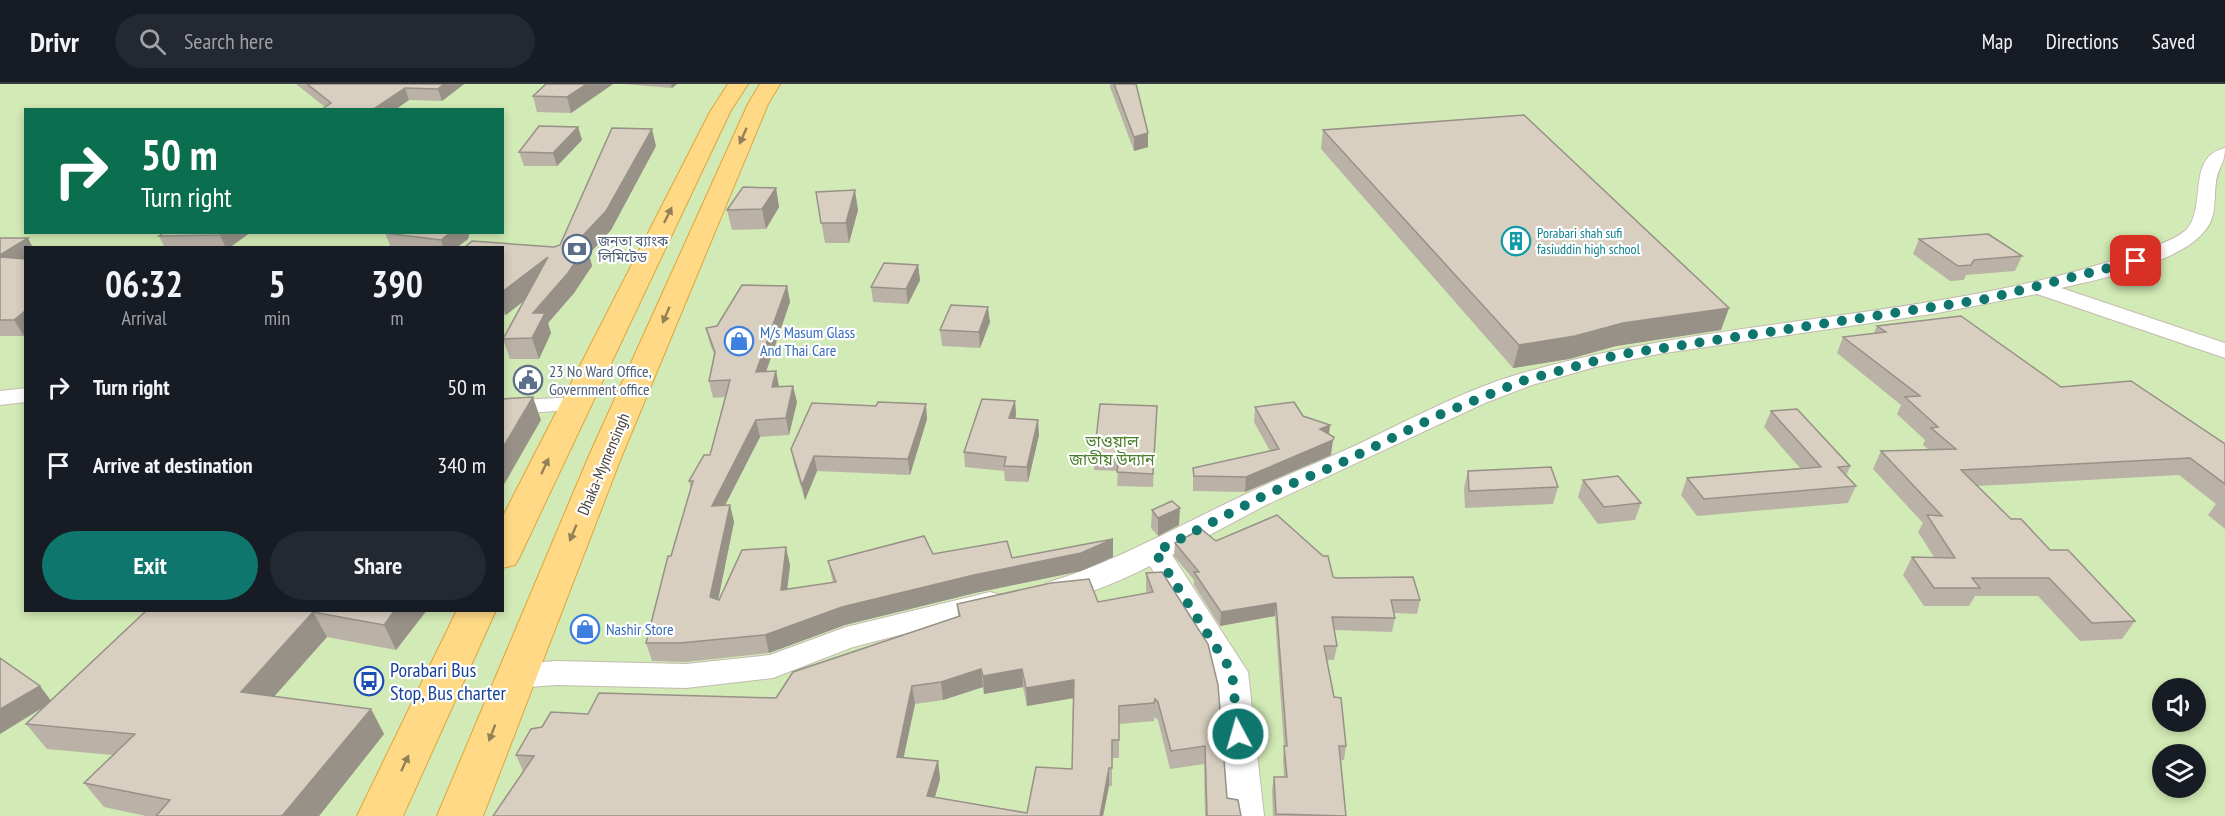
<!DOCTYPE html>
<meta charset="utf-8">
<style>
body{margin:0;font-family:"PT Sans Narrow","Noto Sans Bengali",sans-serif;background:#242831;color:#f1f3f6;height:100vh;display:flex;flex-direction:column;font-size:22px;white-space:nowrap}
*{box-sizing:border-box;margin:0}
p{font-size:20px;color:#9ea1a6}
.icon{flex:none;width:33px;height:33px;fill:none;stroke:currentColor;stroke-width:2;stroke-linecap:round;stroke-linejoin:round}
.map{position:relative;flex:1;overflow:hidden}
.sheet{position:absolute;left:24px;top:162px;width:480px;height:366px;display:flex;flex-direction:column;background:#171b24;border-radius:0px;box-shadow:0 3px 9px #0003}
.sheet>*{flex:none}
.top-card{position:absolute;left:24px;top:24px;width:480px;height:126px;border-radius:0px;box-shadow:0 3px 9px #0003;background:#0b6e4f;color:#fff;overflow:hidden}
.controls{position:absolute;left:2152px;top:594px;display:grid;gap:12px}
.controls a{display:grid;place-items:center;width:54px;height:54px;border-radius:50%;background:#171b24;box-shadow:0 3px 9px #0003;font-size:30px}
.pin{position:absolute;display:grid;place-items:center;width:51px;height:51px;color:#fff;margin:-26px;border-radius:12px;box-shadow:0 3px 9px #0006}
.me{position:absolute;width:66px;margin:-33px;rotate:354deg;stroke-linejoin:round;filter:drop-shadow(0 0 4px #0008)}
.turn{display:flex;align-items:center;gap:21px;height:126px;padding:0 18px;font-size:27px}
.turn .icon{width:78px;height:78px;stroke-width:2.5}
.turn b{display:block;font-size:42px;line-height:51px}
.eta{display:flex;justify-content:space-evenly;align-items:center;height:102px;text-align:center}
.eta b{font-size:36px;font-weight:800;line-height:42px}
.button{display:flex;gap:12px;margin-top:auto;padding:12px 18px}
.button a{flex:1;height:69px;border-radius:36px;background:#0f766e;color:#fff;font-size:24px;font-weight:800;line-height:69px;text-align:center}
.button a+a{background:#242831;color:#f1f3f6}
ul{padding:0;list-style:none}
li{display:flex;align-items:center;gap:18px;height:78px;padding:0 18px}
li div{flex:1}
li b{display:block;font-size:22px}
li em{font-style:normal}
header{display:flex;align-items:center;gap:36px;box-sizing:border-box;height:84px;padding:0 30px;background:#171b24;border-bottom:2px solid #363941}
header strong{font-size:28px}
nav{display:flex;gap:33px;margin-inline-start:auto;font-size:21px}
.search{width:420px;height:54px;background:#242831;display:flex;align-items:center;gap:15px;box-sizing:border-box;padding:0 21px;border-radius:33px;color:#9ea1a6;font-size:22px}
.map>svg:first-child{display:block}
.green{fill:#d2eab5;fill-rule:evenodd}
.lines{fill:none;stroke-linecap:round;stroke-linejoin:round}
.minor-casing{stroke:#c2bbae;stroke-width:2}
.trunk-casing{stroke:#e0a43c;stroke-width:2}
.minor{fill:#fff;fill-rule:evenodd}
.trunk{fill:#ffd985;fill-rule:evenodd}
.wall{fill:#bab2a6;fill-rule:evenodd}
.shaded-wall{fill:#979187}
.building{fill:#d8cfc1;stroke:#979187;stroke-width:1.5;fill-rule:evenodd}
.oneway{fill:#938057}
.route{stroke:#0f766e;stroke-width:10;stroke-dasharray:0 18}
.labels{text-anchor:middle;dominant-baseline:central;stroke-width:4.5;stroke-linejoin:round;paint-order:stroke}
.far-culture-label{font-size:14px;fill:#0d838f;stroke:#fff;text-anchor:start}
.far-service-label{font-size:14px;fill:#4e5e75;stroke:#fff;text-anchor:start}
.shop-label{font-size:16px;fill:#366cbe;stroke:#fff;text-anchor:start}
.service-label{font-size:16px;fill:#4e5e75;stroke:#fff;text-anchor:start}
.park-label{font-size:16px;fill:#4a7f2a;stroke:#fff}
.street-label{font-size:16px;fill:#4b4439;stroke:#fff}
.near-transit-label{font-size:20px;fill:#164399;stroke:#fff;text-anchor:start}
</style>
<header>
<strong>Drivr</strong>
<div class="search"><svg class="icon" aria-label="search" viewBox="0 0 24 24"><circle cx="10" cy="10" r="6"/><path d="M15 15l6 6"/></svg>Search here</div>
<nav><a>Map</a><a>Directions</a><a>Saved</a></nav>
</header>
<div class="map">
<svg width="2225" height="732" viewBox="0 0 2225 732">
<rect width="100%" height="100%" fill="#f6f3ec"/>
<!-- green -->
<path class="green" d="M 0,0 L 2225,0 L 2225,732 L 0,732 ZM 26,26 L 502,26 L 502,148 L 26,148 ZM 26,164 L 502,164 L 502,526 L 26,526 ZM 2163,604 L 2196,604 L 2196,638 L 2163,638 ZM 2163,670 L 2196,670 L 2196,704 L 2163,704 Z"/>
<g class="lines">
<!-- minor casing -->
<g class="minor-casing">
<g id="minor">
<path d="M 2225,64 C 2225,80 2218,83 2216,98 C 2214,112 2216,127 2210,139 C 2191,177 2101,195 2061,204 L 2225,259 L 2225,274 L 2037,210 L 1932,230 L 1658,270 L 1595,283 L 1532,301 L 1485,319 L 1266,421 L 1172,471 L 1248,588 L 1264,732 L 1228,732 L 1216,589 L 1150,482 C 1125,494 1071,521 1046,513 L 1041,506 L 1046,499 C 1116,478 1178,442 1244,411 C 1287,390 1331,374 1373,353 C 1421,330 1468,305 1519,290 C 1728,229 1953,238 2158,161 C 2168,157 2179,153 2187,145 C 2207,122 2186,73 2225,64 Z"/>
<polygon points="26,304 26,318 0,321 0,307"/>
<polygon points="575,313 584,315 587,320 584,325 502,331 502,317"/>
<polygon points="990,508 1001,511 1005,518 1001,525 853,563 773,594 686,604 557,601 513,604 502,600 497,592 502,584 513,580 557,577 686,580 770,571 846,543"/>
</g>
</g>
<!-- trunk casing -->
<g class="trunk-casing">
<g id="trunk">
<polygon points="728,0 748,0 730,28 520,472 515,481 502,484 502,434 710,28"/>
<polygon points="760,0 780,0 768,20 621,374 483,732 437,732 588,374 748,20"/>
<polygon points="457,526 496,526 403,732 357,732"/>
</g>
</g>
<!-- minor -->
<use href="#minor" class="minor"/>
<!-- trunk -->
<use href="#trunk" class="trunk"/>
</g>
<!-- wall -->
<g class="wall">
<polygon points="296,0 464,0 442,17 409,16 325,23"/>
<polygon points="613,0 571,29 537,28 533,12"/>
<polygon points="623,0 677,0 672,4"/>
<polygon points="1110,0 1136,0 1148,49 1148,63 1134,67 1110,3"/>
<polygon points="578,43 582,56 557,82 524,82 519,68"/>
<polygon points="1323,46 1721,246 1616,262 1569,275 1513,284 1321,65"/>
<polygon points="656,62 611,146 589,170 592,182 574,209 548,239 551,249 539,275 510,275 503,255 524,216 506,231 502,231 502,164 554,163 560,161"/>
<polygon points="776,104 779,123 766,145 732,146 727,126"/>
<polygon points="816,108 858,126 849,159 825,159"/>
<polygon points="150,148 251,148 229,164 165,164 159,152 162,150"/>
<polygon points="385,149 468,155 456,164 391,164"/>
<polygon points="0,154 26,164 26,250 24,252 0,252"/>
<polygon points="1919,155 2022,172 2015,187 1966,191 1964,196 1950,197 1913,170"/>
<polygon points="918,181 920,196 908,220 873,218 871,203"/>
<polygon points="787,202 790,218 766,288 776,287 779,302 797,318 789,351 760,353 725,421 730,421 734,438 718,516 790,481 787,505 833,499 828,477 933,470 1012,474 1113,473 1081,487 975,509 845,541 769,569 686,578 652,577 646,559 691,405 689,397 710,371 725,313 713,314 709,297 715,272 710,260 706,244 717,242"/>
<polygon points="990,238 980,264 942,262 940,246"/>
<polygon points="1877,242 2061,303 2225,360 2225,445 2208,431 2216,420 2179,391 1977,402 2011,435 2050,466 2135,537 2122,555 2080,557 2038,512 1975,512 1969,522 1924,522 1903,491 1912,473 1934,473 1918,448 1923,439 1873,385 1881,367 1929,366 1923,361 1925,356 1897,330 1901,321 1837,269 1843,253 1874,249"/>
<polygon points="1015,317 1016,331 1015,335 1039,351 1028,398 1005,397 1004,387 965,383 964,368"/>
<polygon points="1157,322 1153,403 1117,402 1118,387 1094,386 1094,373"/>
<polygon points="1255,323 1303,332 1330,341 1329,350 1331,371 1245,408 1193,407 1193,384 1270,367 1254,338"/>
<polygon points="1771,327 1850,382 1846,392 1856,402 1848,419 1697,432 1681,411 1687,394 1800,384 1764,343"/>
<polygon points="927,335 910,391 817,387 805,416 794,380 791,365"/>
<polygon points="1468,387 1558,403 1553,420 1465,424 1464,404"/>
<polygon points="1583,396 1641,419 1635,436 1598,440 1578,413"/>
<polygon points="1152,426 1179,441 1158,452 1151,444"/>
<polygon points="1216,457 1336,494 1420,516 1417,530 1394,529 1395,534 1392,548 1334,546 1337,562 1334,576 1327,576 1334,613 1346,662 1344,676 1341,676 1346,732 1273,732 1272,706 1274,693 1284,693 1283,676 1284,663 1275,532 1220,542 1194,501 1194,496 1174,472 1175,459"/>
<path d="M 1146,489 L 1227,714 L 1241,732 L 1205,732 L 1204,680 L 1170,685 L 1158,636 L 1154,633 L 1154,637 L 1119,640 L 1119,674 L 1112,674 L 1112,702 L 1109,702 L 1103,732 L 493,732 L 523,687 L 516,671 L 588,630 L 776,614 L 958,532 L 957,520 L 1098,518 L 1147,509 L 1146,507 ZM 983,603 L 984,610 L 1023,603 L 1027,622 L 1073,614 L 1072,685 L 1027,729 L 935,713 L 940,695 L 938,677 L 903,674 L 915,620 L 943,616 Z"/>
<polygon points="147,526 427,526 396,566 327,553 274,612 371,625 384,650 319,732 146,732 104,723 84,699 113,671 47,665 26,640"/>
</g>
<!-- shaded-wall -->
<g class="shaded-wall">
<polygon points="444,0 464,0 442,17 438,5"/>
<polygon points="587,0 613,0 571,29 567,13"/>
<polygon points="671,0 677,0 672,4"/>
<polygon points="405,4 409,16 395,26 372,26"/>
<polygon points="578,43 582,56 557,82 553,69"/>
<polygon points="652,45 656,62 611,146 589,170 592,182 574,209 548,239 551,249 539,275 532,254 533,229 573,162"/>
<polygon points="1148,49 1148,63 1134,67 1134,53"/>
<polygon points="776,104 779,123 766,145 762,125"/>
<polygon points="855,106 858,126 849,159 846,139"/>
<polygon points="223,148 251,148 229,164 226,164 220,151"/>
<polygon points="451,148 470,148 468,155 456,164 443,164 441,156"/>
<polygon points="28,154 33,164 26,164 26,176 0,179 0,171"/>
<polygon points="548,173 554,193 506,231 502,222 502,208"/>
<polygon points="918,181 920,196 908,220 906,205"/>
<polygon points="787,202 790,218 760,305 756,288"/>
<polygon points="988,223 990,238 980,264 979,248"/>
<polygon points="1729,224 1721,246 1616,262 1569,275 1513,284 1519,261 1623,239"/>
<polygon points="26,226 26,250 24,252 14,236"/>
<polygon points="776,287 779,303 772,303"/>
<polygon points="793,302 797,318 789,351 786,334"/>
<polygon points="533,313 541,336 502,404 502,365"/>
<polygon points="1015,317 1016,331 1010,349 1009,334"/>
<polygon points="926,320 927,335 910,391 908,375"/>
<polygon points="756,336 760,353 716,439 712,422"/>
<polygon points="1038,336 1039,351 1028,398 1027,383"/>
<polygon points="1330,341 1328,356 1320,345"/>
<polygon points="1333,356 1331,371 1245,408 1246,393"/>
<polygon points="814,372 817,387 805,416 802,401"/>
<polygon points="730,421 734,438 715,531 710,513"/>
<polygon points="1180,424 1179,441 1158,452 1158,434"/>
<polygon points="1113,455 1113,473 1081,487 975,509 845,541 769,569 765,551 842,523"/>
<polygon points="786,463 790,481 785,524 781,506"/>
<polygon points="1276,519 1275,532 1220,542 1221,528"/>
<polygon points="395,526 427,526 396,566 384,541"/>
<polygon points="313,528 327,553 256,633 241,608"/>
<polygon points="981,585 983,603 943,616 941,598"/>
<polygon points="1022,585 1023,603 984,610 983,592"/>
<polygon points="1074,596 1074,614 1027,622 1026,604"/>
<polygon points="40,602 52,618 0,650 0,625"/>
<polygon points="912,602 915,620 900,691 897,673"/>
<polygon points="371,625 384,650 319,732 282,732"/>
<polygon points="938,677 940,695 930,730 927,712"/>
<polygon points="1109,684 1109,702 1103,732 1100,732"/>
</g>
<!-- building -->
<g class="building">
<polygon points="307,0 444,0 438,5 405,4 372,26 321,26 331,19"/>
<polygon points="546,0 587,0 567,13 533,12"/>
<polygon points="1114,0 1136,0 1148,49 1134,53"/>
<polygon points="1524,31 1729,224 1623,239 1575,252 1519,261 1323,46"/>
<polygon points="539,42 578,43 553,69 519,68"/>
<polygon points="612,44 652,45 606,127 573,162 586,162 568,189 533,229 545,229 532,254 503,255 548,173 502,208 502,164 464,164 472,157 554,163 560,161"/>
<polygon points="743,103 776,104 762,125 727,126"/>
<polygon points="855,106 846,139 821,139 816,108"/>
<polygon points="165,148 223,148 220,151 159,152"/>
<polygon points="386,148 451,148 441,156 385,149"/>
<polygon points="1988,150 2022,172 1974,176 1971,181 1958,182 1919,155"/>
<polygon points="0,154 28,154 0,171"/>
<polygon points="0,173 26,175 26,226 14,236 0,236"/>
<polygon points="884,179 918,181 906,205 871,203"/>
<polygon points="742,201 787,202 756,288 776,287 772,303 793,302 786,334 756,336 712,422 730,421 710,513 719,516 742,466 786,463 781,506 836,498 828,477 924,452 933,470 1007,457 1012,474 1113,455 1081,469 974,491 842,523 765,551 680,559 646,559 668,472 671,472 693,397 689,397 704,371 710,371 730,296 709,297 715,268 706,244 717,242"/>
<polygon points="951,221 988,223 979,248 940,246"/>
<polygon points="1961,232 2061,303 2131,297 2225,360 2225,400 2190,374 1961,386 2011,435 2021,435 2050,466 2068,466 2135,537 2092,539 2049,494 1972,494 1980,504 1934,504 1912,473 1955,474 1927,431 1942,432 1881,367 1956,365 1931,344 1938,343 1905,313 1920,312 1843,253 1886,248 1877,242"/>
<polygon points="533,313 502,365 502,315"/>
<polygon points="982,315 1015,317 1009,334 1038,336 1027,383 1004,382 1006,373 964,368"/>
<polygon points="878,318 926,320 908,375 814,372 802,401 791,365 812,319 876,322"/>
<polygon points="1294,318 1303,332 1330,341 1320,345 1334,353 1333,356 1246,393 1194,392 1193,384 1279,365 1255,323"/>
<polygon points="1100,320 1157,322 1153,390 1117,388 1119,374 1094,373"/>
<polygon points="1797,325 1850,382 1838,383 1856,402 1704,415 1687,394 1821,383 1771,327"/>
<polygon points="1551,383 1558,403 1469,407 1468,387"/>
<polygon points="1618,392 1641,419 1604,423 1583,396"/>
<polygon points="1172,417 1180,424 1158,434 1152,426"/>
<polygon points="1277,431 1323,472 1328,472 1333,493 1336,494 1413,493 1420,516 1391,516 1395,534 1332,533 1337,562 1324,562 1334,613 1341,614 1346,662 1339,662 1346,732 1276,730 1274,693 1287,693 1284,662 1287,662 1276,519 1221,528 1194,488 1199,488 1175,459 1201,445 1216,457"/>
<path d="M 1162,488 L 1208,560 L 1218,601 L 1227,714 L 1238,716 L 1241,732 L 1207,732 L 1205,662 L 1171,667 L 1158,618 L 1155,615 L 1154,619 L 1119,622 L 1119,656 L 1112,656 L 1112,684 L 1109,684 L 1100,732 L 493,732 L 534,672 L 516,671 L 531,645 L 542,643 L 551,628 L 588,630 L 599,609 L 776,614 L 793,588 L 960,532 L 957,520 L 1051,499 L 1089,495 L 1098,518 L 1153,508 L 1146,489 ZM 981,585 L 983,592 L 1022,585 L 1026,604 L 1074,596 L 1072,685 L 1036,683 L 1027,729 L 927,712 L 938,677 L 897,673 L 912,602 L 941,598 Z"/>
<polygon points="147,526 395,526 384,541 313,528 241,608 371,625 282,732 156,732 170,716 84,699 135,650 26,640"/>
<polygon points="0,574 40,602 0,625"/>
</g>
<!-- one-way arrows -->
<defs><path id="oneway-solid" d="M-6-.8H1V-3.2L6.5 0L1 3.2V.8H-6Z" transform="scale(1.5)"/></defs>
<g class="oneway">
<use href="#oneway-solid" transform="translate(743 52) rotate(114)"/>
<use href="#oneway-solid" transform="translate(668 131) rotate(-64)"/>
<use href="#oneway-solid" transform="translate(666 231) rotate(113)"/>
<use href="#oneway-solid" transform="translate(545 382) rotate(-65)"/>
<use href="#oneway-solid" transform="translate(573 449) rotate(113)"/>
<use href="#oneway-solid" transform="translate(492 649) rotate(111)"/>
<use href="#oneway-solid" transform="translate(405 679) rotate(-65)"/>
</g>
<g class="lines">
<!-- route -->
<polyline class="route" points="1238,650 1232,588 1155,468 1265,411 1341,379 1439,331 1522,297 1617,271 1986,215 2136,177"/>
</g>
<!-- icons -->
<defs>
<g id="building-ring" transform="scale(1.5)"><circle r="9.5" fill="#fff" stroke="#0f9aa8" stroke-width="1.5"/><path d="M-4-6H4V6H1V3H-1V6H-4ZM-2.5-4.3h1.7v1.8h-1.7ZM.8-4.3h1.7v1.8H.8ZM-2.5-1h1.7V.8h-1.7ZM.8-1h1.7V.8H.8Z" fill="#0f9aa8"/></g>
<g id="bank-ring" transform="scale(1.5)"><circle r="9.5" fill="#fff" stroke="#5c6f8a" stroke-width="1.5"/><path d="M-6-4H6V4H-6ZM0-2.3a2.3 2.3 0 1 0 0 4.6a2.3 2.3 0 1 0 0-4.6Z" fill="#5c6f8a"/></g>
<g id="shop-ring" transform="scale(1.5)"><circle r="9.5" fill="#fff" stroke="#3f7fe0" stroke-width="1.5"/><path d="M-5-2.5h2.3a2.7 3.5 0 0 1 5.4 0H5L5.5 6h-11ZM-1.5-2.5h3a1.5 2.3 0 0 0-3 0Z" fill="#3f7fe0"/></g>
<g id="civic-ring" transform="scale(1.5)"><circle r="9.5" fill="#fff" stroke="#5c6f8a" stroke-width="1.5"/><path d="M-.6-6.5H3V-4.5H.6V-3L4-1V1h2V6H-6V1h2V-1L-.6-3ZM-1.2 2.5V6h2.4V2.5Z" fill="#5c6f8a"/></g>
<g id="bus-ring" transform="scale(1.5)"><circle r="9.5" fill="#fff" stroke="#1a4fb4" stroke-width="1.5"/><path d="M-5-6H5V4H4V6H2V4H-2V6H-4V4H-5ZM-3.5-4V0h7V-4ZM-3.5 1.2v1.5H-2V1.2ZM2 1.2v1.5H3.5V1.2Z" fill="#1a4fb4"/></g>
</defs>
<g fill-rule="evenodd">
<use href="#building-ring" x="1516" y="157"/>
<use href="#bank-ring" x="577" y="165"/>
<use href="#shop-ring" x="739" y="257"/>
<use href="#civic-ring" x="528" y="296"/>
<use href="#shop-ring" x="585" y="545"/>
<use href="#bus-ring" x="369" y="597"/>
</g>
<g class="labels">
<!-- far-culture labels -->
<g class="far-culture-label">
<text x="1537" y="149">Porabari shah sufi<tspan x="1537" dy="16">fasiuddin high school</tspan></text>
</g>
<!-- far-service labels -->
<g class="far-service-label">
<text x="598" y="157">জনতা ব্যাংক<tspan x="598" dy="16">লিমিটেড</tspan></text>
</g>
<!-- shop labels -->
<g class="shop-label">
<text x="760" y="248">M/s Masum Glass<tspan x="760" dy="18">And Thai Care</tspan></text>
<text x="606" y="545">Nashir Store</text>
</g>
<!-- service labels -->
<g class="service-label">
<text x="549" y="287">23 No Ward Office,<tspan x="549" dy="18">Government office</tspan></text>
</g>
<!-- park labels -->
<g class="park-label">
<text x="1112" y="357">ভাওয়াল<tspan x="1112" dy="18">জাতীয় উদ্যান</tspan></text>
</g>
<!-- street labels -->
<g class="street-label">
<text transform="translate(603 380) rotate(-67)">Dhaka-Mymensingh</text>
</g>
<!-- near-transit labels -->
<g class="near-transit-label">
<text x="390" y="586">Porabari Bus<tspan x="390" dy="23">Stop, Bus charter</tspan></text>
</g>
</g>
</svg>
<div class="controls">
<a><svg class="icon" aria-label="sound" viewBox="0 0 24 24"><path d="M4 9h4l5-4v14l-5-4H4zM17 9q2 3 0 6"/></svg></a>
<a><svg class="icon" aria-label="layers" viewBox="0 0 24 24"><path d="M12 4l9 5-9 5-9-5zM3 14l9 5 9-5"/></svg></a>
</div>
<div class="pin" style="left:2136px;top:177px;background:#d93025"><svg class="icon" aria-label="arrive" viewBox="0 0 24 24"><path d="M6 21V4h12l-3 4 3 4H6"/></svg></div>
<svg class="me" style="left:1238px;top:650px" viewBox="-20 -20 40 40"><circle r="17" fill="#0f766e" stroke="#fff" stroke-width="3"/><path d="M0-11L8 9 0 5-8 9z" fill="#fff"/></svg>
<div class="top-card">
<div class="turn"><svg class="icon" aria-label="right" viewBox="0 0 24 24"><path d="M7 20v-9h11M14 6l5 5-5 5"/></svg><div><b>50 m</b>Turn right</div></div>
</div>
<section class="sheet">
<div class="eta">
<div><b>06:32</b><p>Arrival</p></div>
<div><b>5</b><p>min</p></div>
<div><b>390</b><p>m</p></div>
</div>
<ul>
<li><svg class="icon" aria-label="right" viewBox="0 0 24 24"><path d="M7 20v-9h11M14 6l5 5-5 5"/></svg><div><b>Turn right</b></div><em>50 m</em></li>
<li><svg class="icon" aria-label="arrive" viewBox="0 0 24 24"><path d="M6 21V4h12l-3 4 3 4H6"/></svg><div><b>Arrive at destination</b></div><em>340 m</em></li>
</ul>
<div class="button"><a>Exit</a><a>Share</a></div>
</section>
</div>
